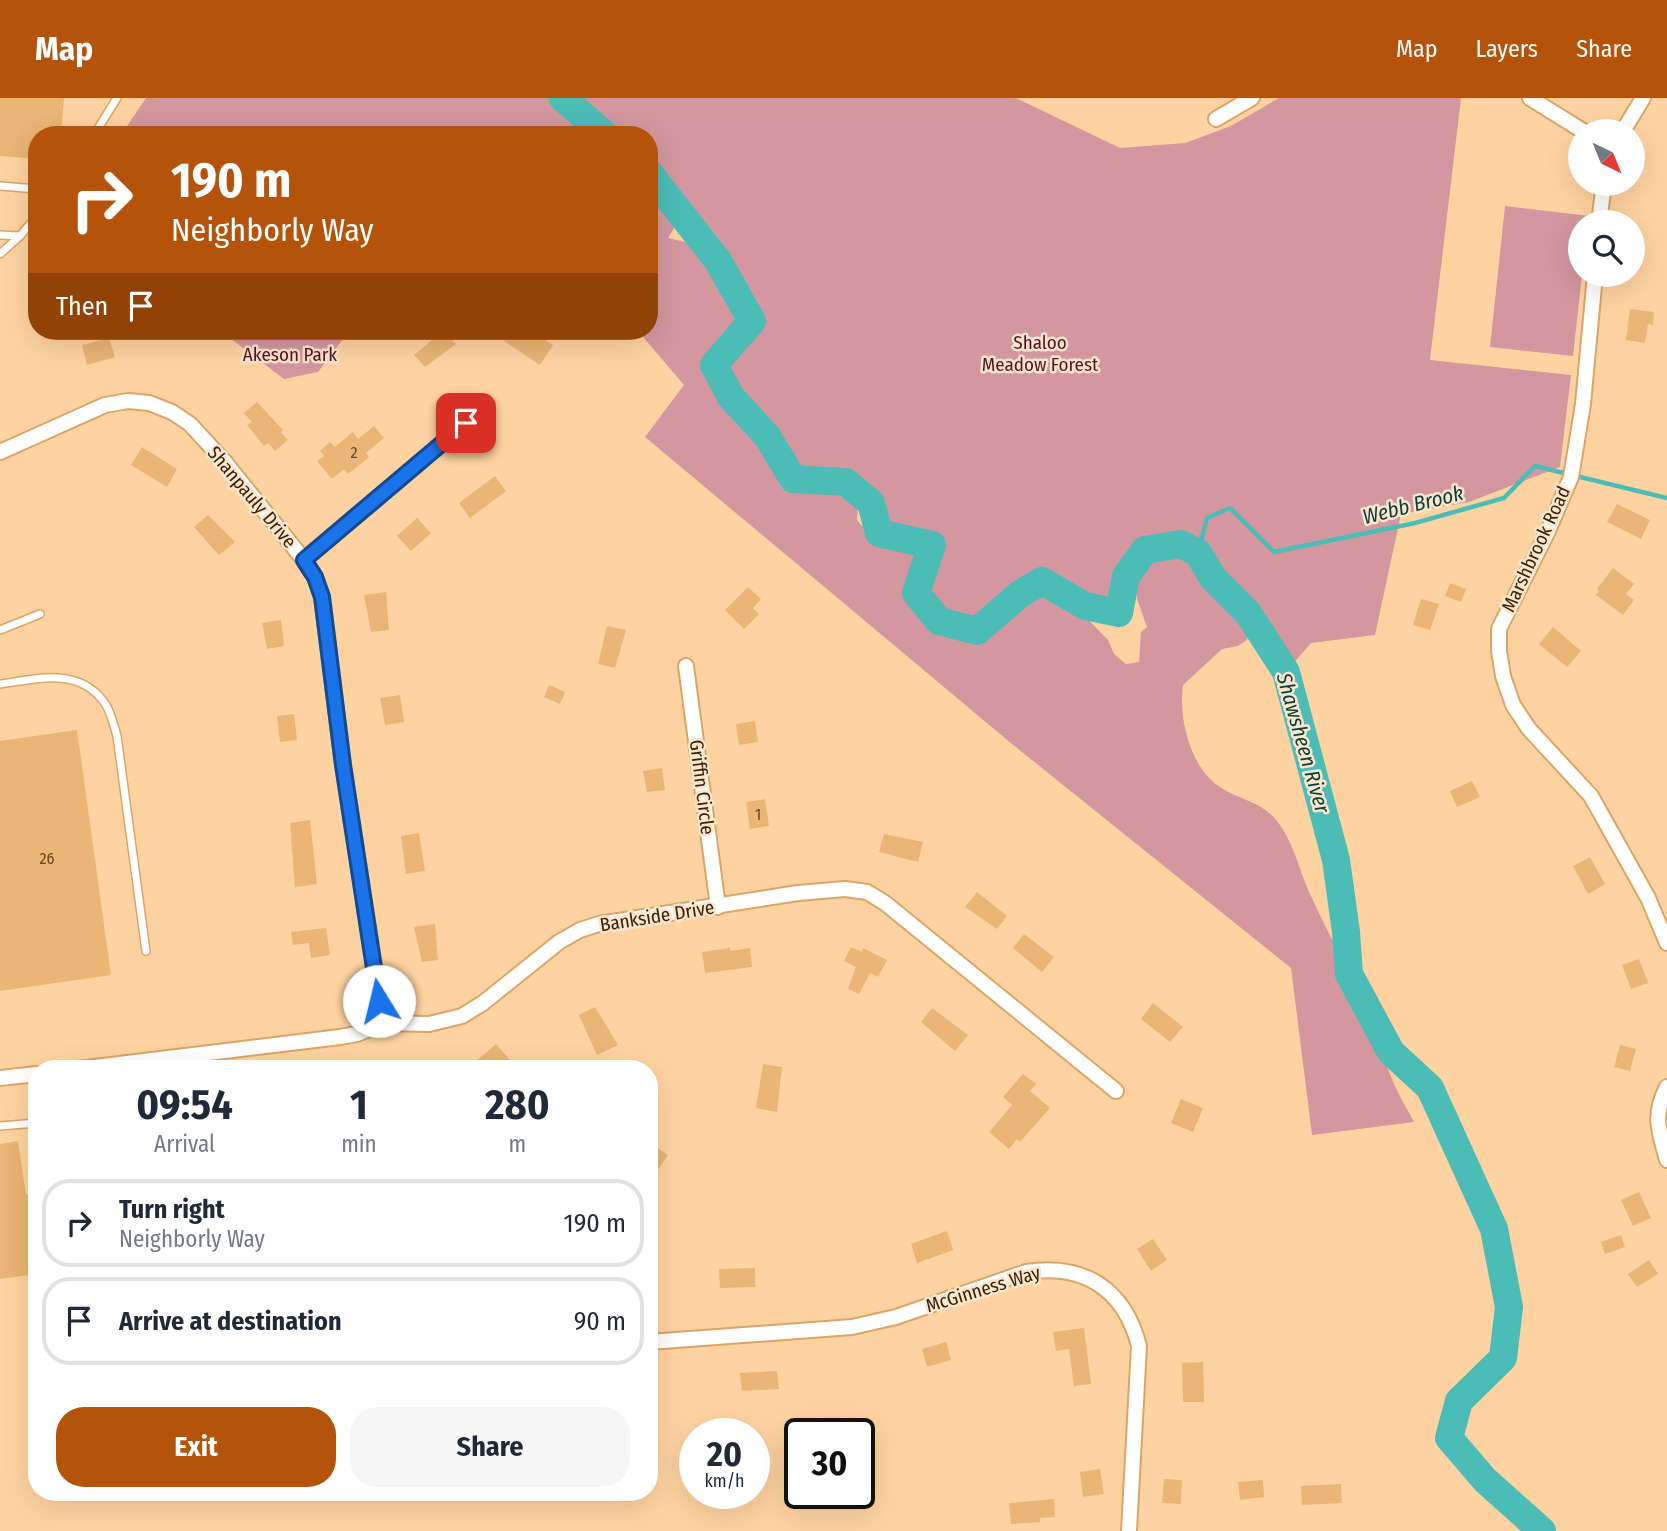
<!DOCTYPE html>
<style>
body{margin:0;font-family:"Fira Sans Condensed",sans-serif;background:#f6f6f7;color:#1f2937;height:100vh;display:flex;flex-direction:column;font-size:26px;white-space:nowrap}
*{box-sizing:border-box;margin:0}
p{font-size:23px;color:#747a83}
.icon{flex:none;width:38px;height:38px;fill:none;stroke:currentColor;stroke-width:2;stroke-linecap:round;stroke-linejoin:round}
.map{position:relative;flex:1;overflow:hidden}
.side{position:absolute;left:28px;top:962px;width:630px;height:441px;display:flex;flex-direction:column;background:#fff;border-radius:28px;box-shadow:0 7px 28px #0002}
.side>*{flex:none}
.hud{position:absolute;left:28px;top:28px;width:630px;height:214px;border-radius:28px;box-shadow:0 7px 28px #0002;background:#b45309;color:#fff;overflow:hidden}
.needle{width:46px;rotate:137deg}
.tools{position:absolute;left:1568px;top:21px;display:grid;gap:14px}
.tools a{display:grid;place-items:center;width:77px;height:77px;border-radius:50%;background:#fff;box-shadow:0 7px 28px #0002;font-size:35px}
.speed{position:absolute;left:679px;top:1320px;display:flex;gap:14px;font-size:35px;font-weight:700;text-align:center}
.speed>*{display:grid;place-content:center;width:91px;height:91px;border-radius:50%;background:#fff;box-shadow:0 7px 28px #0002;line-height:1}
.speed small{font-size:18px;font-weight:400}
.speed .limit{border:4px solid #111;border-radius:10px;background:#fff;color:#111}
.pin{position:absolute;display:grid;place-items:center;width:60px;height:60px;color:#fff;margin:-30px;border-radius:14px;box-shadow:0 4px 10px #0006}
.me{position:absolute;width:77px;margin:-38px;rotate:351deg;stroke-linejoin:round;filter:drop-shadow(0 0 5px #0008)}
.turn{display:flex;align-items:center;gap:24px;height:147px;padding:0 28px;font-size:32px}
.turn .icon{width:91px;height:91px;stroke-width:2.5}
.turn b{display:block;font-size:49px;line-height:60px}
.then{display:flex;align-items:center;height:66px;padding:0 28px;background:#0003;gap:14px;font-size:26px}
.eta{display:flex;justify-content:space-evenly;align-items:center;height:119px;text-align:center}
.eta b{font-size:42px;font-weight:700;line-height:49px}
.action{display:flex;gap:14px;margin-top:auto;padding:14px 28px}
.action a{flex:1;height:80px;border-radius:28px;background:#b45309;color:#fff;font-size:28px;font-weight:700;line-height:80px;text-align:center}
.action a+a{background:#f6f6f7;color:#1f2937}
ul{padding:0;list-style:none}
li{display:flex;align-items:center;gap:21px;height:88px;margin:0 14px 10px;padding:0 14px;border:4px solid #e0e1e3;border-radius:28px}
li div{flex:1}
li b{display:block;font-size:26px}
li em{font-style:normal}
header{display:flex;align-items:center;gap:42px;box-sizing:border-box;height:98px;padding:0 35px;background:#b45309;color:#fff}
header strong{font-size:33px}
nav{display:flex;gap:38px;margin-inline-start:auto;font-size:24px}
.map>svg:first-child{display:block}
.green{fill:#d4979f;fill-rule:evenodd}
.lines{fill:none;stroke-linecap:round;stroke-linejoin:round}
.stream{stroke:#4cbcb7;stroke-width:4.5}
.river{stroke:#4cbcb7;stroke-width:28}
.building{fill:#eab575}
.lane-casing{stroke:#daa566;stroke-width:10}
.street-casing{stroke:#daa566;stroke-width:18}
.lane{stroke:#fff;stroke-width:7}
.street{stroke:#fff;stroke-width:14}
.route-casing{stroke:#114b97;stroke-width:18}
.route{stroke:#1a73e8;stroke-width:12}
.labels{text-anchor:middle;dominant-baseline:central;stroke-width:5;stroke-linejoin:round;paint-order:stroke}
.number-label{font-size:16px;fill:#644823}
.park-label{font-size:19px;fill:#5b1225;stroke:#fbe5cc}
.street-label{font-size:19px;fill:#382308;stroke:#fbe5cc}
.water-label{font-size:21px;font-style:italic;fill:#073d3b;stroke:#fbe5cc}
</style>
<header>
<strong>Map</strong>
<nav><a>Map</a><a>Layers</a><a>Share</a></nav>
</header>
<div class="map">
<svg width="1667" height="1433" viewBox="0 0 1667 1433">
<rect width="100%" height="100%" fill="#ffd3a1"/>
<!-- green -->
<g class="green">
<path d="M 146,0 L 1016,0 L 1120,50 L 1185,45 L 1231,28 L 1279,0 L 1461,0 L 1430,262 L 1571,277 L 1560,369 L 1469,404 L 1401,416 L 1375,537 L 1311,545 L 1286,574 L 1248,515 L 1213,480 L 1198,455 L 1181,446 L 1145,452 L 1126,478 L 1119,515 L 1085,508 L 1065,498 L 1108,542 L 1114,556 L 1126,566 L 1139,564 L 1141,534 L 1147,529 L 1137,501 L 1136,469 L 1140,463 C 1151,458 1170,448 1183,452 C 1203,458 1202,482 1214,496 C 1225,511 1254,518 1247,542 L 1238,548 L 1222,551 L 1183,587 C 1178,621 1191,673 1223,691 C 1242,702 1263,705 1277,723 C 1294,745 1299,772 1310,796 C 1324,827 1340,856 1355,887 C 1369,916 1378,946 1390,976 C 1396,993 1406,1008 1414,1024 L 1312,1037 L 1291,870 L 1012,646 L 645,339 L 684,287 L 638,233 L 649,233 L 649,37 L 121,37 ZM 681,119 L 718,163 L 719,166 L 716,166 L 703,148 L 668,140 ZM 866,401 L 871,406 L 879,435 L 895,439 L 884,441 L 870,427 L 862,428 L 857,422 L 858,409 Z"/>
<polygon points="1505,108 1589,118 1588,124 1580,124 1580,177 1582,177 1573,258 1490,249"/>
<polygon points="221,233 349,233 318,274 284,281"/>
</g>
<g class="lines">
<!-- stream -->
<polyline class="stream" points="1198,455 1207,420 1230,410 1274,454 1415,425 1504,400 1535,368 1667,400"/>
<!-- river -->
<g class="river">
<polyline points="563,0 605,37"/>
<polyline points="649,75 718,163 752,223 714,267 731,299 767,338 793,381 846,384 871,405 879,435 932,447 916,495 939,523 977,533 1020,496 1042,483 1085,508 1119,515 1126,478 1145,452 1181,446 1198,455 1213,480 1248,515 1286,574 1336,762 1346,834 1349,876 1391,954 1430,990 1494,1131 1509,1209 1503,1260 1459,1303 1449,1340 1485,1382 1542,1433"/>
</g>
</g>
<!-- building -->
<g class="building">
<polygon points="0,0 64,0 61,37 37,37 37,61 0,58"/>
<polygon points="1630,211 1654,214 1653,227 1648,226 1645,245 1626,242"/>
<polygon points="443,233 456,246 425,269 414,257"/>
<polygon points="511,233 545,233 541,239 553,247 540,267 504,243"/>
<polygon points="109,240 115,259 87,267 82,247"/>
<polygon points="257,304 283,332 281,334 288,342 275,353 268,345 264,348 247,327 252,324 244,315"/>
<polygon points="374,328 384,340 366,355 369,359 348,376 344,371 332,381 317,363 324,358 320,353 330,344 335,349 353,334 358,341"/>
<polygon points="142,349 177,371 167,389 131,367"/>
<polygon points="495,378 506,393 470,420 459,405"/>
<polygon points="1617,406 1650,422 1641,441 1607,424"/>
<polygon points="208,417 235,444 219,457 194,429"/>
<polygon points="417,420 431,435 411,453 397,438"/>
<polygon points="1613,470 1634,486 1626,496 1634,502 1623,517 1596,497 1599,493 1597,491"/>
<polygon points="1450,485 1466,491 1461,504 1445,498"/>
<polygon points="748,489 761,501 753,510 759,516 744,531 725,512"/>
<polygon points="386,494 389,532 371,534 364,497"/>
<polygon points="1421,501 1439,506 1430,532 1413,527"/>
<polygon points="281,522 284,548 267,551 262,525"/>
<polygon points="607,528 626,532 615,570 598,566"/>
<polygon points="1553,529 1581,553 1567,569 1539,546"/>
<polygon points="549,587 565,594 560,606 544,599"/>
<polygon points="400,597 404,624 385,627 380,600"/>
<polygon points="294,616 297,642 280,644 277,618"/>
<polygon points="755,623 758,644 739,647 736,626"/>
<polygon points="77,632 111,877 0,893 0,643"/>
<polygon points="662,670 665,692 647,694 643,673"/>
<polygon points="1472,683 1480,699 1457,709 1450,693"/>
<polygon points="765,701 769,728 750,731 746,704"/>
<polygon points="310,722 317,786 295,789 290,725"/>
<polygon points="419,735 425,773 406,776 401,738"/>
<polygon points="884,736 923,744 918,764 879,754"/>
<polygon points="1590,759 1605,786 1588,796 1573,768"/>
<polygon points="977,794 1007,818 997,831 965,809"/>
<polygon points="435,826 438,862 422,864 414,829"/>
<polygon points="326,830 330,857 311,860 309,845 293,847 291,834"/>
<polygon points="1024,836 1054,859 1042,874 1013,850"/>
<polygon points="851,849 862,854 863,850 887,862 878,879 870,875 859,896 848,891 856,869 844,863"/>
<polygon points="730,850 730,853 750,850 752,869 705,875 702,854"/>
<polygon points="1639,861 1648,885 1631,891 1622,867"/>
<polygon points="1153,905 1183,929 1170,944 1141,921"/>
<polygon points="595,909 618,947 597,957 579,917"/>
<polygon points="932,910 968,937 955,953 921,924"/>
<polygon points="496,946 509,961 497,971 481,971 475,964"/>
<polygon points="1620,947 1636,951 1630,973 1614,969"/>
<polygon points="763,966 782,969 777,1014 756,1010"/>
<polygon points="1023,976 1036,986 1030,993 1050,1010 1020,1044 1017,1041 1009,1051 989,1034 1012,1007 1003,999"/>
<polygon points="1181,1001 1203,1010 1193,1034 1171,1025"/>
<polygon points="18,1043 26,1097 37,1095 37,1176 0,1181 0,1046"/>
<polygon points="649,1044 668,1057 657,1073 649,1068"/>
<polygon points="1639,1094 1651,1120 1633,1128 1621,1102"/>
<polygon points="947,1133 953,1152 917,1165 911,1146"/>
<polygon points="1621,1137 1625,1149 1605,1156 1601,1144"/>
<polygon points="1153,1141 1167,1162 1151,1173 1137,1151"/>
<polygon points="1649,1162 1658,1176 1637,1189 1628,1176"/>
<polygon points="755,1170 755,1189 720,1190 719,1171"/>
<polygon points="1084,1230 1091,1286 1074,1288 1069,1251 1056,1253 1053,1234"/>
<polygon points="946,1244 951,1262 927,1269 922,1251"/>
<polygon points="1203,1264 1204,1304 1183,1304 1182,1265"/>
<polygon points="777,1273 779,1291 742,1293 740,1275"/>
<polygon points="1100,1371 1104,1396 1083,1399 1080,1374"/>
<polygon points="1164,1381 1182,1382 1181,1406 1162,1405"/>
<polygon points="1263,1382 1264,1399 1240,1402 1238,1384"/>
<polygon points="1341,1386 1342,1405 1302,1407 1301,1388"/>
<polygon points="1054,1401 1055,1419 1040,1420 1040,1424 1011,1426 1009,1405"/>
</g>
<g class="lines">
<!-- lane casing -->
<g class="lane-casing">
<g id="lane">
<polyline points="94,37 117,0"/>
<polyline points="0,88 37,91"/>
<polyline points="0,137 20,138"/>
<polyline points="0,156 20,138 37,118"/>
<polyline points="0,532 40,516"/>
<path d="M 0,586 C 37,581 81,568 106,607 C 111,615 114,628 117,638 L 146,853"/>
<polyline points="0,1028 37,1025"/>
</g>
</g>
<!-- street casing -->
<g class="street-casing">
<g id="street">
<polyline points="1530,0 1583,33"/>
<polyline points="1216,21 1252,0"/>
<polyline points="1623,33 1643,0"/>
<polyline points="1599,124 1604,86"/>
<polyline points="1595,177 1583,306 1571,379 1548,433 1499,531 1499,553 1503,578 1513,607 1529,631 1591,698 1648,800 1667,845"/>
<polyline points="0,354 105,307 128,303 149,305 172,314 190,326 224,363 304,462 315,479 322,499 343,667 383,925"/>
<polyline points="304,462 486,308"/>
<polyline points="686,568 718,809"/>
<polyline points="78,971 340,939 357,936 383,925 429,926 462,918 483,905 559,844 580,832 599,826 798,795 845,791 867,794 885,805 1116,993"/>
<polyline points="0,980 37,976"/>
<path d="M 1667,989 C 1652,1018 1659,1032 1667,1062"/>
<path d="M 649,1244 L 852,1229 L 896,1219 L 1026,1174 C 1083,1165 1124,1190 1139,1248 L 1129,1433"/>
</g>
</g>
<!-- lane -->
<use href="#lane" class="lane"/>
<!-- street -->
<use href="#street" class="street"/>
</g>
<g class="lines">
<!-- route casing -->
<g class="route-casing">
<polyline id="route" points="379,903 343,667 322,499 315,479 304,462 466,325"/>
</g>
<!-- route -->
<use href="#route" class="route"/>
</g>
<g class="labels">
<!-- number labels -->
<g class="number-label">
<text x="354" y="354">2</text>
<text x="758" y="716">1</text>
<text x="47" y="760">26</text>
</g>
<!-- park labels -->
<g class="park-label">
<text x="1040" y="244">Shaloo<tspan x="1040" dy="22">Meadow Forest</tspan></text>
<text x="290" y="256">Akeson Park</text>
</g>
<!-- street labels -->
<g class="street-label">
<text transform="translate(252 399) rotate(50)">Shanpauly Drive</text>
<text transform="translate(1536 451) rotate(-65)">Marshbrook Road</text>
<text transform="translate(702 689) rotate(83)">Griffin Circle</text>
<text transform="translate(657 818) rotate(-9)">Bankside Drive</text>
<text transform="translate(983 1191) rotate(-17)">McGinness Way</text>
</g>
<!-- water labels -->
<g class="water-label">
<text transform="translate(1413 407) rotate(-14)">Webb Brook</text>
<text transform="translate(1303 645) rotate(74)">Shawsheen River</text>
</g>
</g>
</svg>
<div class="tools">
<a><svg class="needle" viewBox="-14 -14 28 28"><path d="M0-13l5 13h-10z" fill="#e53935"/><path d="M0 13l5-13h-10z" fill="#747a83"/></svg></a>
<a><svg class="icon" aria-label="search" viewBox="0 0 24 24"><circle cx="10" cy="10" r="6"/><path d="M15 15l6 6"/></svg></a>
</div>
<div class="speed"><div>20<small>km/h</small></div><div class="limit">30</div></div>
<div class="pin" style="left:466px;top:325px;background:#d93025"><svg class="icon" aria-label="arrive" viewBox="0 0 24 24"><path d="M6 21V4h12l-3 4 3 4H6"/></svg></div>
<svg class="me" style="left:379px;top:903px" viewBox="-20 -20 40 40"><circle r="19" fill="#fff"/><path d="M0-13L10 11 0 6-10 11z" fill="#1a73e8"/></svg>
<div class="hud">
<div class="turn"><svg class="icon" aria-label="right" viewBox="0 0 24 24"><path d="M7 20v-9h11M14 6l5 5-5 5"/></svg><div><b>190 m</b>Neighborly Way</div></div>
<div class="then">Then<svg class="icon" aria-label="arrive" viewBox="0 0 24 24"><path d="M6 21V4h12l-3 4 3 4H6"/></svg></div>
</div>
<section class="side">
<div class="eta">
<div><b>09:54</b><p>Arrival</p></div>
<div><b>1</b><p>min</p></div>
<div><b>280</b><p>m</p></div>
</div>
<ul>
<li><svg class="icon" aria-label="right" viewBox="0 0 24 24"><path d="M7 20v-9h11M14 6l5 5-5 5"/></svg><div><b>Turn right</b><p>Neighborly Way</p></div><em>190 m</em></li>
<li><svg class="icon" aria-label="arrive" viewBox="0 0 24 24"><path d="M6 21V4h12l-3 4 3 4H6"/></svg><div><b>Arrive at destination</b></div><em>90 m</em></li>
</ul>
<div class="action"><a>Exit</a><a>Share</a></div>
</section>
</div>
